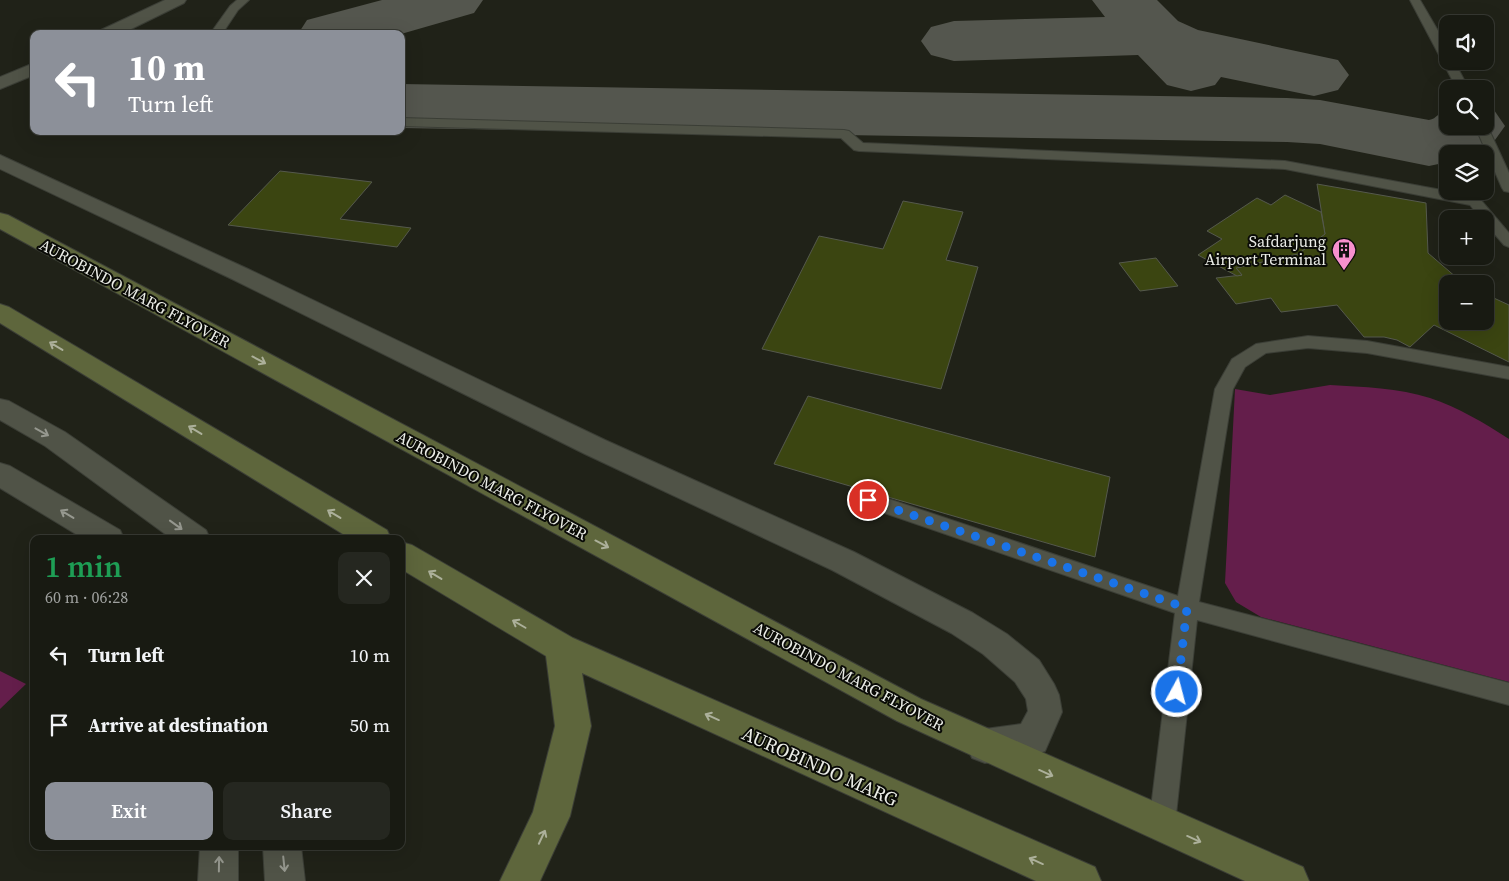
<!DOCTYPE html>
<meta charset="utf-8">
<style>
body{margin:0;font-family:"Source Serif 4",serif;background:#252720;color:#f1f3f6;height:100vh;display:flex;flex-direction:column;font-size:19px;white-space:nowrap}
*{box-sizing:border-box;margin:0}
p{font-size:16px;color:#9fa19f}
.icon{flex:none;width:28px;height:28px;fill:none;stroke:currentColor;stroke-width:2;stroke-linecap:round;stroke-linejoin:round}
.map{position:relative;flex:1;overflow:hidden}
.side{position:absolute;left:30px;top:535px;width:375px;height:315px;display:flex;flex-direction:column;background:#181a12;border-radius:10px;box-shadow:0 5px 20px #0002,0 0 0 1px #363832}
.side>*{flex:none}
.hud{position:absolute;left:30px;top:30px;width:375px;height:105px;border-radius:10px;box-shadow:0 5px 20px #0002,0 0 0 1px #363832;background:#8c9099;color:#fff;overflow:hidden}
.buttons{position:absolute;left:1439px;top:15px;display:grid;gap:10px}
.buttons a{display:grid;place-items:center;width:55px;height:55px;border-radius:10px;background:#181a12;box-shadow:0 5px 20px #0002,0 0 0 1px #363832;font-size:25px}
.pin{position:absolute;display:grid;place-items:center;width:42px;height:42px;color:#fff;margin:-21px;border:2px solid #fff;border-radius:50%;box-shadow:0 1px 5px #0007}
.me{position:absolute;width:55px;margin:-28px;rotate:7deg;stroke-linejoin:round;filter:drop-shadow(0 0 4px #0008)}
.turn{display:flex;align-items:center;gap:18px;height:105px;padding:0 15px;font-size:22px}
.turn .icon{width:65px;height:65px;stroke-width:2.5}
.turn b{display:block;font-size:35px;line-height:42px}
.round{display:grid;place-items:center;flex:none;width:52px;height:52px;border-radius:10px;background:#252720}
.overview{display:flex;align-items:center;justify-content:space-between;height:85px;padding:0 15px}
h1{font-size:30px;font-weight:600;line-height:38px;color:#1e9e55}
.button{display:flex;gap:10px;margin-top:auto;padding:10px 15px}
.button a{flex:1;height:58px;border-radius:10px;background:#8c9099;color:#fff;font-size:20px;font-weight:600;line-height:58px;text-align:center}
.button a+a{background:#252720;color:#f1f3f6}
ul{padding:0;list-style:none}
li{display:flex;align-items:center;gap:15px;height:70px;padding:0 15px}
li div{flex:1}
li b{display:block;font-size:19px}
li em{font-style:normal}
.map>svg:first-child{display:block}
.green{fill:#641e4b}
.lines{fill:none;stroke-linecap:round;stroke-linejoin:round}
.taxiway{fill:#54564e;fill-rule:evenodd}
.building{fill:#3b4511;stroke:#55594d}
.service-casing{stroke:#3b3e36;stroke-width:2}
.minor-casing{stroke:#3b3e36;stroke-width:2}
.secondary-casing{stroke:#3b3e36;stroke-width:2}
.service{fill:#505347;fill-rule:evenodd}
.minor{fill:#505347;fill-rule:evenodd}
.secondary{fill:#5e663c;fill-rule:evenodd}
.oneway{stroke:#acb09a}
.oneway2{stroke:#96988f}
.route{stroke:#1a73e8;stroke-width:9;stroke-dasharray:0 16.2}
.labels{text-anchor:middle;dominant-baseline:central;stroke-width:4;stroke-linejoin:round;paint-order:stroke}
.poi-label{font-size:16px;fill:#ebede7;stroke:#0a0b07;text-anchor:end}
.street-label{font-size:16px;fill:#ebede7;stroke:#0a0b07}
.near-street-label{font-size:19px;fill:#ebede7;stroke:#0a0b07}
</style>
<div class="map">
<svg width="1509" height="881" viewBox="0 0 1509 881">
<rect width="100%" height="100%" fill="#202218"/>
<!-- green -->
<g class="green">
<path d="M 1330,385 C 1363,387 1399,388 1430,398 C 1458,407 1484,423 1509,439 L 1509,682 L 1261,617 L 1236,602 L 1225,583 L 1235,389 L 1270,395 Z"/>
<polygon points="0,671 26,684 0,709"/>
</g>
<g class="lines">
<!-- taxiway -->
<g class="taxiway">
<polygon points="382,0 483,0 474,13 401,34 298,34 307,20"/>
<polygon points="1092,0 1157,0 1178,21 1198,30 1338,60 1349,75 1338,90 1314,96 1221,77 1215,85 1191,91 1167,85 1138,55 954,61 931,55 921,41 931,27 954,21 1105,17"/>
<path d="M 401,84 L 1287,98 L 1320,100 L 1429,120 C 1437,119 1439,111 1448,109 L 1448,126 L 1485,126 L 1485,108 L 1494,110 L 1505,126 L 1485,154 L 1448,154 L 1448,162 L 1429,166 L 1320,144 L 1287,142 L 401,128 Z"/>
</g>
</g>
<!-- building -->
<g class="building">
<polygon points="280,171 372,182 340,219 411,228 397,247 228,225"/>
<polygon points="1317,184 1426,203 1428,253 1464,284 1448,284 1448,321 1485,321 1485,294 1509,305 1509,362 1434,325 1410,347 1397,340 1384,337 1364,337 1337,305 1281,312 1271,298 1236,304 1216,278 1242,275 1236,268 1298,254 1325,234"/>
<polygon points="1285,195 1321,212 1325,234 1298,254 1236,268 1242,275 1237,276 1198,255 1222,239 1207,231 1257,198 1271,205"/>
<polygon points="903,201 963,212 946,260 978,267 941,389 762,349 819,236 883,249"/>
<polygon points="1156,258 1178,286 1140,291 1119,263"/>
<polygon points="808,396 1110,477 1095,557 774,464"/>
</g>
<g class="lines">
<!-- service casing -->
<g class="service-casing">
<g id="service">
<polygon points="237,0 249,0 238,10 222,34 210,34 230,6"/>
<polygon points="1410,0 1420,0 1448,48 1448,61 1454,61 1469,89 1457,89"/>
<polygon points="401,118 844,130 849,131 863,143 1285,161 1447,191 1480,199 1509,233 1509,247 1504,245 1485,223 1485,219 1481,219 1470,205 1285,169 859,151 854,150 841,138 401,126"/>
<polygon points="1486,123 1509,173 1509,192 1504,191 1502,188 1475,126 1485,126"/>
<polygon points="1308,336 1367,341 1509,367 1509,379 1367,353 1308,348 1266,353 1245,367 1233,389 1199,602 1509,683 1509,705 1197,620 1175,824 1171,833 1162,837 1153,833 1149,824 1175,613 861,505 858,500 861,495 868,492 1178,596 1215,389 1232,359 1256,344"/>
</g>
</g>
<!-- minor casing -->
<g class="minor-casing">
<g id="minor">
<polygon points="165,0 186,0 184,3 121,34 99,34 101,30"/>
<polygon points="34,63 34,75 0,89 0,77"/>
<polygon points="0,155 248,269 605,440 854,552 973,613 1007,634 1039,660 1054,684 1059,695 1062,712 1045,751 1032,756 985,763 972,758 967,746 972,734 985,729 1021,724 1028,711 1026,699 1015,682 983,654 951,633 832,570 585,454 232,279 0,169"/>
<polygon points="0,399 9,401 65,432 206,530 210,539 172,539 45,446 0,420"/>
<polygon points="0,463 10,466 120,530 124,539 84,539 0,488"/>
<polygon points="200,846 238,846 238,881 198,881"/>
<polygon points="263,846 301,846 305,881 265,881"/>
</g>
</g>
<!-- secondary casing -->
<g class="secondary-casing">
<g id="secondary">
<polygon points="0,213 8,215 921,699 1303,867 1309,881 1245,881 897,721 0,229"/>
<polygon points="0,304 9,307 387,530 391,539 351,539 0,323"/>
<polygon points="401,542 412,545 573,638 1095,867 1101,881 1036,881 582,673 591,726 570,816 540,881 500,881 533,812 555,726 546,656 401,569"/>
</g>
</g>
<!-- service -->
<use href="#service" class="service"/>
<!-- minor -->
<use href="#minor" class="minor"/>
<!-- secondary -->
<use href="#secondary" class="secondary"/>
</g>
<!-- one-way arrows -->
<defs><path id="oneway-shaft" d="M-6 0H5M1.5-3L5.5 0L1.5 3" fill="none" stroke-width="1.6" stroke-linecap="round" stroke-linejoin="round" transform="scale(1.25)"/></defs>
<g class="oneway">
<use href="#oneway-shaft" transform="translate(56 346) rotate(-149)"/>
<use href="#oneway-shaft" transform="translate(259 360) rotate(28)"/>
<use href="#oneway-shaft" transform="translate(195 430) rotate(-149)"/>
<use href="#oneway-shaft" transform="translate(334 514) rotate(-149)"/>
<use href="#oneway-shaft" transform="translate(602 544) rotate(28)"/>
<use href="#oneway-shaft" transform="translate(435 575) rotate(-149)"/>
<use href="#oneway-shaft" transform="translate(519 624) rotate(-150)"/>
<use href="#oneway-shaft" transform="translate(712 717) rotate(-156)"/>
<use href="#oneway-shaft" transform="translate(1046 773) rotate(24)"/>
<use href="#oneway-shaft" transform="translate(542 837) rotate(-65)"/>
<use href="#oneway-shaft" transform="translate(1194 839) rotate(24)"/>
<use href="#oneway-shaft" transform="translate(1036 861) rotate(-156)"/>
</g>
<g class="oneway2">
<use href="#oneway-shaft" transform="translate(42 432) rotate(29)"/>
<use href="#oneway-shaft" transform="translate(67 514) rotate(-149)"/>
<use href="#oneway-shaft" transform="translate(176 525) rotate(36)"/>
<use href="#oneway-shaft" transform="translate(219 864) rotate(-89)"/>
<use href="#oneway-shaft" transform="translate(284 864) rotate(84)"/>
</g>
<g class="lines">
<!-- route -->
<polyline class="route" points="868,500 1187,608 1177,692"/>
</g>
<!-- icons -->
<defs>
<g id="building-pin" transform="scale(1.25)"><path d="M0 17L-7.5 6A9.5 9.5 0 1 1 7.5 6Z" fill="#f790cd" stroke="#0a0b07"/><path d="M-4-6H4V6H1V3H-1V6H-4ZM-2.5-4.3h1.7v1.8h-1.7ZM.8-4.3h1.7v1.8H.8ZM-2.5-1h1.7V.8h-1.7ZM.8-1h1.7V.8H.8Z" fill="#111"/></g>
</defs>
<g fill-rule="evenodd">
<use href="#building-pin" x="1344" y="250"/>
</g>
<g class="labels">
<!-- poi labels -->
<g class="poi-label">
<text x="1326" y="241">Safdarjung<tspan x="1326" dy="18">Airport Terminal</tspan></text>
</g>
<!-- street labels -->
<g class="street-label">
<text transform="translate(135 293) rotate(28)">AUROBINDO MARG FLYOVER</text>
<text transform="translate(492 485) rotate(28)">AUROBINDO MARG FLYOVER</text>
<text transform="translate(849 676) rotate(28)">AUROBINDO MARG FLYOVER</text>
</g>
<!-- near-street labels -->
<g class="near-street-label">
<text transform="translate(820 766) rotate(24)">AUROBINDO MARG</text>
</g>
</g>
</svg>
<div class="buttons">
<a><svg class="icon" aria-label="sound" viewBox="0 0 24 24"><path d="M4 9h4l5-4v14l-5-4H4zM17 9q2 3 0 6"/></svg></a>
<a><svg class="icon" aria-label="search" viewBox="0 0 24 24"><circle cx="10" cy="10" r="6"/><path d="M15 15l6 6"/></svg></a>
<a><svg class="icon" aria-label="layers" viewBox="0 0 24 24"><path d="M12 4l9 5-9 5-9-5zM3 14l9 5 9-5"/></svg></a>
<a>+</a>
<a>−</a>
</div>
<div class="pin" style="left:868px;top:500px;background:#d93025"><svg class="icon" aria-label="arrive" viewBox="0 0 24 24"><path d="M6 21V4h12l-3 4 3 4H6"/></svg></div>
<svg class="me" style="left:1177px;top:692px" viewBox="-20 -20 40 40"><circle r="17" fill="#1a73e8" stroke="#fff" stroke-width="3"/><path d="M0-11L8 9 0 5-8 9z" fill="#fff"/></svg>
<div class="hud">
<div class="turn"><svg class="icon" aria-label="left" viewBox="0 0 24 24"><path d="M17 20v-9H6M10 6l-5 5 5 5"/></svg><div><b>10 m</b>Turn left</div></div>
</div>
<section class="side">
<div class="overview"><div><h1>1 min</h1><p>60 m · 06:28</p></div><a class="round"><svg class="icon" aria-label="close" viewBox="0 0 24 24"><path d="M6 6l12 12M18 6L6 18"/></svg></a></div>
<ul>
<li><svg class="icon" aria-label="left" viewBox="0 0 24 24"><path d="M17 20v-9H6M10 6l-5 5 5 5"/></svg><div><b>Turn left</b></div><em>10 m</em></li>
<li><svg class="icon" aria-label="arrive" viewBox="0 0 24 24"><path d="M6 21V4h12l-3 4 3 4H6"/></svg><div><b>Arrive at destination</b></div><em>50 m</em></li>
</ul>
<div class="button"><a>Exit</a><a>Share</a></div>
</section>
</div>
